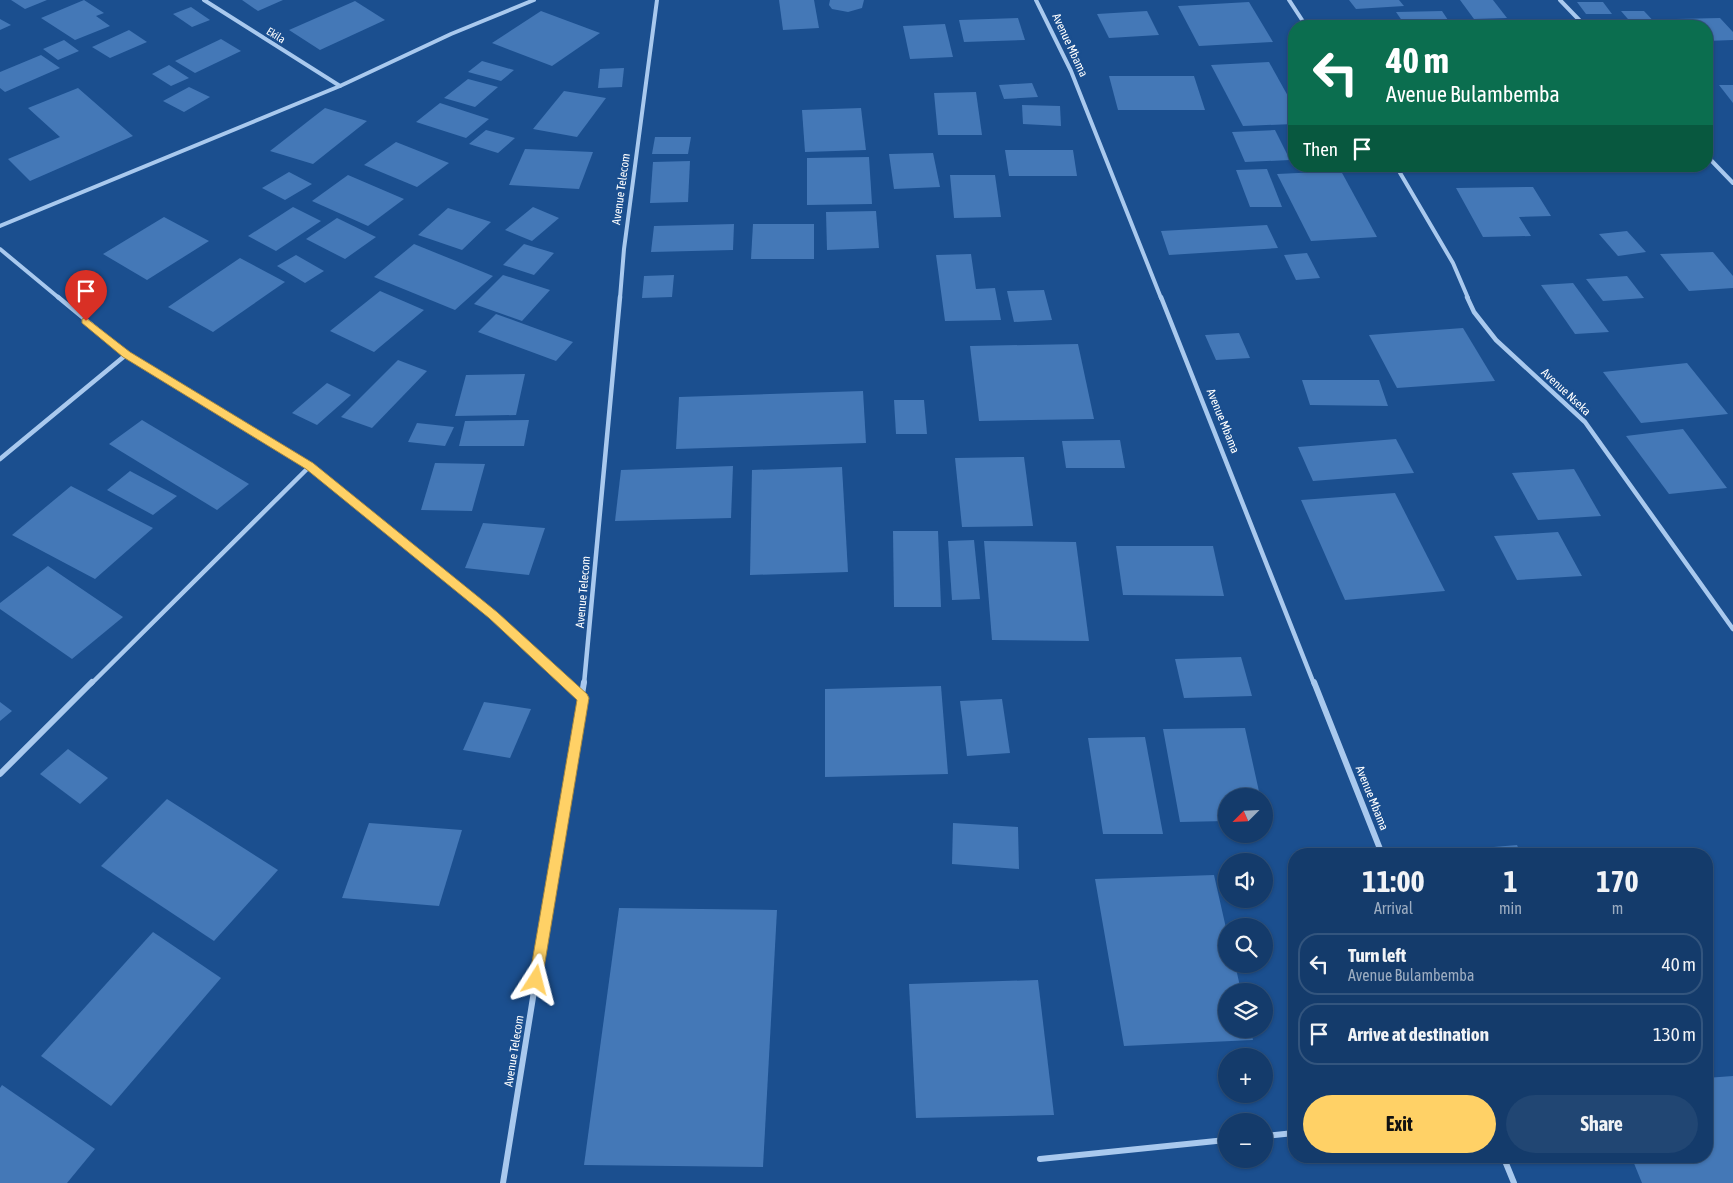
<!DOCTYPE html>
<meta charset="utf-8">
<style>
body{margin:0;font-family:"Asap Condensed",sans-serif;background:#214673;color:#f1f3f6;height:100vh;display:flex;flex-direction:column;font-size:19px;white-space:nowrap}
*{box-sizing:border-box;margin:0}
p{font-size:16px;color:#9dadc1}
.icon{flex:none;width:28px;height:28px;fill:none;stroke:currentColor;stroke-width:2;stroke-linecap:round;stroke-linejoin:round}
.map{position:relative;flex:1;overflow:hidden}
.details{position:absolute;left:1288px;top:848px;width:425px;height:315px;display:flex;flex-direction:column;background:#143b6b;border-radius:20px;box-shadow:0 1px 4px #0004,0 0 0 1px #33557e}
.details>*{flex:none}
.hud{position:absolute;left:1288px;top:20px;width:425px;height:152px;border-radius:20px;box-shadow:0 1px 4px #0004,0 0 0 1px #33557e;background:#0b6e4f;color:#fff;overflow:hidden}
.needle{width:32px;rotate:246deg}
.buttons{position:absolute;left:1218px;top:788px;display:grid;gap:10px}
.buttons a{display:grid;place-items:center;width:55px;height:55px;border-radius:50%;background:#143b6b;box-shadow:0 1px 4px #0004,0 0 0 1px #33557e;font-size:25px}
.pin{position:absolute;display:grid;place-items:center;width:42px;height:42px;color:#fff;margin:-51px -21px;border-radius:50% 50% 50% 0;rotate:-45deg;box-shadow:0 0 5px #0007}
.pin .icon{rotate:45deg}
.me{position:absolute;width:55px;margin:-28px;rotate:9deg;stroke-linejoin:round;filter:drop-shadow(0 0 4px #0008)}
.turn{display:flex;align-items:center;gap:18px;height:105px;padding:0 15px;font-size:22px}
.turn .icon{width:65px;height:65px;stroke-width:2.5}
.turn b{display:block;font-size:35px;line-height:42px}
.then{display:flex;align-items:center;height:48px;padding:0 15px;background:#0003;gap:10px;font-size:19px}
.eta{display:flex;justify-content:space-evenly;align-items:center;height:85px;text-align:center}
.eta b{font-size:30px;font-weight:700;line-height:35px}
.primary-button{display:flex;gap:10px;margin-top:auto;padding:10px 15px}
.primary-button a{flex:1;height:58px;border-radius:30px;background:#ffd166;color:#111;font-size:20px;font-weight:700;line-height:58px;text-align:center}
.primary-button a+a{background:#214673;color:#f1f3f6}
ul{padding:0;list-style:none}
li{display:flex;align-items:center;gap:15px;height:62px;margin:0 10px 8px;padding:0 5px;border:2px solid #33557e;border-radius:20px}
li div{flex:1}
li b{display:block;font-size:19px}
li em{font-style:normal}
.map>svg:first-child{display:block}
.building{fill:#4478b7}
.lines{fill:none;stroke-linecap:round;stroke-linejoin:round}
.street-far2{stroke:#a9c9ee;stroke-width:4}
.street-far1{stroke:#a9c9ee;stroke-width:4.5}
.street{stroke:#a9c9ee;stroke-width:6}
.route{fill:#ffd166;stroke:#a68842}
.labels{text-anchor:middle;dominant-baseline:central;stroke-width:5;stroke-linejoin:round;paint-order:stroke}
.far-street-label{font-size:11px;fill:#fff;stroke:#1b4f8f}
.street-label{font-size:12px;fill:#fff;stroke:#1b4f8f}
</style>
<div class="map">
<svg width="1733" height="1183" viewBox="0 0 1733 1183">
<rect width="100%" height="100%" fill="#1b4f8f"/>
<!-- building -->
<g class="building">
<polygon points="11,0 47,0 25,9"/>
<polygon points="84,0 104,13 96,16 110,26 75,40 41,18"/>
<polygon points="242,0 283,0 258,11"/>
<polygon points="779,0 814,0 819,28 783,30"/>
<polygon points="864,0 862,8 848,12 832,9 829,5 830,0"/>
<polygon points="1349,0 1399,0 1404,6 1356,9"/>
<polygon points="1460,0 1493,0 1507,18 1474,19"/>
<polygon points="355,1 385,20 320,50 289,30"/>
<polygon points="1249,2 1273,42 1199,46 1178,6"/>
<polygon points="1577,2 1603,2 1612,14 1586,14"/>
<polygon points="191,7 210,20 192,27 173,14"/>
<polygon points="541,11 600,33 552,66 492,43"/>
<polygon points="1147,11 1159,35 1109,38 1097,14"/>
<polygon points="1442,11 1450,23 1405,25 1396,12"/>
<polygon points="1621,11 1644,11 1658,26 1634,26"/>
<polygon points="1018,18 1025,40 964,42 959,20"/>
<polygon points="1720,18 1733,32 1733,40 1706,41 1706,26 1683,26 1676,19"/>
<polygon points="0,19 11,25 0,30"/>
<polygon points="1505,22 1508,26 1467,26 1465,24"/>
<polygon points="945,24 953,57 910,59 903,26"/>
<polygon points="129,30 147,42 110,58 92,47"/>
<polygon points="221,39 241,51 195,73 175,61"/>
<polygon points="64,40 79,51 58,60 43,49"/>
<polygon points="41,55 60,68 5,92 0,88 0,72"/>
<polygon points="482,61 514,70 501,81 468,72"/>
<polygon points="1269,62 1294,107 1294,124 1243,126 1211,65"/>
<polygon points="169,65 189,78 171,86 152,74"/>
<polygon points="624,68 622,87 598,88 600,69"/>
<polygon points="1109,76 1194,76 1205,110 1118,110"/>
<polygon points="468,79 498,87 475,107 444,98"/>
<polygon points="1032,83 1038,97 1004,99 999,85"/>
<polygon points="1719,85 1733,85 1733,103"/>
<polygon points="189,87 210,97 184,112 163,101"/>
<polygon points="78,88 133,136 30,181 8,159 60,137 28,108"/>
<polygon points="564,91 606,98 577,137 533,129"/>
<polygon points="976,92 982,135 938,135 934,93"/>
<polygon points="440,103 489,119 466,138 416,122"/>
<polygon points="1022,105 1060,106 1061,126 1023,124"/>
<polygon points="325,108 367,121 313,164 270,151"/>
<polygon points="861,108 866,150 805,152 802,110"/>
<polygon points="486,130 515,138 498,153 469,144"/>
<polygon points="1275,130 1290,160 1245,162 1232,132"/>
<polygon points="655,137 691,137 688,154 652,154"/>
<polygon points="396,142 449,163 417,187 364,165"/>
<polygon points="525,149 593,152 579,189 509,185"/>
<polygon points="1005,150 1073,150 1077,176 1009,176"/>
<polygon points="933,153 940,187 894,189 889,154"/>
<polygon points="869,157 872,204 807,205 807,158"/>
<polygon points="690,161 688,202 650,203 653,162"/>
<polygon points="1267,169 1282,207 1250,207 1236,170"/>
<polygon points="1341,171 1377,237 1311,241 1277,174"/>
<polygon points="289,172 312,184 285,200 262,188"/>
<polygon points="348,175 404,199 368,226 312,201"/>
<polygon points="950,175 995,175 1001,217 954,218"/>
<polygon points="1533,187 1551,216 1519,217 1531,236 1483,237 1456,188"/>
<polygon points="293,207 321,221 276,251 248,236"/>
<polygon points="533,207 559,218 532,241 505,230"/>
<polygon points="448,208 491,222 462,250 418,235"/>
<polygon points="876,211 879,248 827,250 826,212"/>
<polygon points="164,217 209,241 147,280 103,254"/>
<polygon points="337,218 376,237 345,259 306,239"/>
<polygon points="734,224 733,250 651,252 654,226"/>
<polygon points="753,224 814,224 814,259 751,259"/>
<polygon points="1267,225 1278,248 1169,255 1161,231"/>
<polygon points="1627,231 1646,252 1618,256 1599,234"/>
<polygon points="414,244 493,276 455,310 374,277"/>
<polygon points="524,244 554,253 534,275 503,265"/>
<polygon points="1713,252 1733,276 1733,288 1689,291 1660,254"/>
<polygon points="1307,253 1320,278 1296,280 1284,255"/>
<polygon points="971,254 976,289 995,288 1001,320 945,321 936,255"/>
<polygon points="296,255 324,271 305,283 277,266"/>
<polygon points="240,258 285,282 213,332 168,307"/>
<polygon points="503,275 550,290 522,321 474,304"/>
<polygon points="674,275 672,297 642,298 644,276"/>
<polygon points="1627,276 1644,298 1603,301 1586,279"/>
<polygon points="1573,283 1609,332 1575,334 1541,285"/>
<polygon points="1044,290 1052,320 1014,322 1007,291"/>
<polygon points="380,291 424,310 374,352 330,331"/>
<polygon points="496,314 573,342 556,361 478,332"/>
<polygon points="1463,328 1495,381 1397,388 1369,335"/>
<polygon points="1239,333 1250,358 1216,360 1205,335"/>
<polygon points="1078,344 1094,419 979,421 970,346"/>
<polygon points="398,360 427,371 372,428 341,417"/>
<polygon points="1687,363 1728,414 1641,423 1603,372"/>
<polygon points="525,374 516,415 455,416 466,375"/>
<polygon points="1302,380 1379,380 1388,406 1310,405"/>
<polygon points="327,383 351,395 317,425 292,413"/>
<polygon points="863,391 866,443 676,449 679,397"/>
<polygon points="894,400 924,400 927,434 896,434"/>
<polygon points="142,420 249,484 217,510 109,444"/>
<polygon points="529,420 524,446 459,446 465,421"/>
<polygon points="417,423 454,427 445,446 408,442"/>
<polygon points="1683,429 1727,488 1669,494 1626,436"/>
<polygon points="1396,439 1414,473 1313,481 1298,447"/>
<polygon points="1120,440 1125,468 1066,468 1062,441"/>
<polygon points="1024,457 1033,526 962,527 955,458"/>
<polygon points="435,463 485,464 472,511 421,510"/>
<polygon points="733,466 731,518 615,521 621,470"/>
<polygon points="842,467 848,572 750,575 752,470"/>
<polygon points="1574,469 1601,516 1538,520 1512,473"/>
<polygon points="130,471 177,496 153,515 107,490"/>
<polygon points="71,486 153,528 95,579 12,535"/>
<polygon points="1395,493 1445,591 1345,600 1301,500"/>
<polygon points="483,523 545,528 529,575 465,568"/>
<polygon points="893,531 938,531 941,607 894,607"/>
<polygon points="1558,532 1582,576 1517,580 1494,536"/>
<polygon points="974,540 980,599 952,600 948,541"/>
<polygon points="984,541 1076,542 1089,641 992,640"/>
<polygon points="1116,546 1213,546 1224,596 1123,595"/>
<polygon points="48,566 123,617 72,659 0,609 0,603"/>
<polygon points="1241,657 1252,696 1184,698 1175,659"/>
<polygon points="941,686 948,774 825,777 825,689"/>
<polygon points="1002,699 1010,753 967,756 960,701"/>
<polygon points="0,702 12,711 0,721"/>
<polygon points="484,702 531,709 510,758 463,750"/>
<polygon points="1245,728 1260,796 1226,796 1226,821 1180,822 1163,729"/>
<polygon points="1145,737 1163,834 1103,834 1088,738"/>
<polygon points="68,749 108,778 80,804 40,774"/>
<polygon points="167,799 278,870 214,941 101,866"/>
<polygon points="369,823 462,830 439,906 342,898"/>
<polygon points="953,823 1018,827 1019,869 952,864"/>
<polygon points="1517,845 1521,854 1436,854 1436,852"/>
<polygon points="1214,875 1226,928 1226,964 1235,964 1241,991 1226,991 1226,1029 1250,1029 1253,1040 1124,1046 1095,879"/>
<polygon points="619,908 777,910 763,1167 584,1165"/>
<polygon points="153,932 221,978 111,1106 41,1056"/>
<polygon points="1038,980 1054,1115 916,1118 909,984"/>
<polygon points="1733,1076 1733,1183 1642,1183 1631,1156 1706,1156 1706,1078"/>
<polygon points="2,1085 95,1149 67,1183 0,1183 0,1088"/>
</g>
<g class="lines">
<!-- street-far2 -->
<g class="street-far2">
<polyline points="204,0 340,86"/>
<polyline points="1036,0 1071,71 1161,298"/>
<polyline points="1289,0 1306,26"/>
<polyline points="1560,0 1585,26"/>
<polyline points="1706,155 1733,183"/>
<polyline points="1396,166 1453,263 1468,298"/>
<polyline points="0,226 340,86 451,34 534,0"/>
<polyline points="0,249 59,298"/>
<polyline points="620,298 624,249 657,0"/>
</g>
<!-- street-far1 -->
<g class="street-far1">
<polyline points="58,297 127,354 310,466 493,615 567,684"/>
<polyline points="1161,297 1314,684"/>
<polyline points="1467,297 1474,312 1496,340 1585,422 1733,629"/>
<polyline points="0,459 127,354"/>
<polyline points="91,684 310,466"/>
<polyline points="584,684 620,297"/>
</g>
<!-- street -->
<g class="street">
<polyline points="566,682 583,698"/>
<polyline points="1314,682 1382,854"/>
<polyline points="0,774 92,682"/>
<polyline points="1264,1136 1294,1133"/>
<polyline points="1503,1156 1514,1183"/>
<polyline points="1040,1159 1226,1140"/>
<polyline points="503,1183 584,682"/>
</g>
</g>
<!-- route -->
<polygon class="route" points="86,318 130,352 313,463 497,612 587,694 589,698 541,986 536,988 531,986 529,980 577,700 489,618 306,469 123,357 82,323 82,319"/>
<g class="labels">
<!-- far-street labels -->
<g class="far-street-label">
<text transform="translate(276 35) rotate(32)">Ekila</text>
</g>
<!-- street labels -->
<g class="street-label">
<text transform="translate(1070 45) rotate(65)">Avenue Mbama</text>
<text transform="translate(621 189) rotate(-82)">Avenue Telecom</text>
<text transform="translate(1566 392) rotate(43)">Avenue Nseka</text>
<text transform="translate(1223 421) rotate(68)">Avenue Mbama</text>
<text transform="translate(583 592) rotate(-85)">Avenue Telecom</text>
<text transform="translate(1372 798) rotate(68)">Avenue Mbama</text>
<text transform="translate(514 1051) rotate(-81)">Avenue Telecom</text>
</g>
</g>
</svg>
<div class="buttons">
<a><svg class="needle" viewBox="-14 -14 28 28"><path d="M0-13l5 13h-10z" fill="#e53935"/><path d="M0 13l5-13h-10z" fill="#9dadc1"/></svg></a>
<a><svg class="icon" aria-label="sound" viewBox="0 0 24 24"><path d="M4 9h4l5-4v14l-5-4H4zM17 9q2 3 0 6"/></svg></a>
<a><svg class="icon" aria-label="search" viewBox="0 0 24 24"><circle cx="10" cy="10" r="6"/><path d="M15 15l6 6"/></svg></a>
<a><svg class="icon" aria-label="layers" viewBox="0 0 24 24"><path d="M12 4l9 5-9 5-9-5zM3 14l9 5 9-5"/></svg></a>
<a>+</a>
<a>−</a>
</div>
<div class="pin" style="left:86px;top:321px;background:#d93025"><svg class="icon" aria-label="arrive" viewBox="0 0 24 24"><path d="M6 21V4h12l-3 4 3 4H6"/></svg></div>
<svg class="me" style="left:536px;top:980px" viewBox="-20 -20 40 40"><path d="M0-17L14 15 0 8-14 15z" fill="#ffd166" stroke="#fff" stroke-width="4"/></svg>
<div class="hud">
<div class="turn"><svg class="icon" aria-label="left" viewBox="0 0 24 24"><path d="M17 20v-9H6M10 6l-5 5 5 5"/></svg><div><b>40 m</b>Avenue Bulambemba</div></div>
<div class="then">Then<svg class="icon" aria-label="arrive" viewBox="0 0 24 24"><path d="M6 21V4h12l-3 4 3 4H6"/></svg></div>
</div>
<section class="details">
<div class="eta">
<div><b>11:00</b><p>Arrival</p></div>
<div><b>1</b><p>min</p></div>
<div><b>170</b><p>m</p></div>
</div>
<ul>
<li><svg class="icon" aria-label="left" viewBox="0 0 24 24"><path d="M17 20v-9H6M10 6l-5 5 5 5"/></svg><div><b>Turn left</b><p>Avenue Bulambemba</p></div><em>40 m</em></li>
<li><svg class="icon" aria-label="arrive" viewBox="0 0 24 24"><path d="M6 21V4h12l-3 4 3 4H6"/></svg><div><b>Arrive at destination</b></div><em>130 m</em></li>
</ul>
<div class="primary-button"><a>Exit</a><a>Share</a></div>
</section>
</div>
